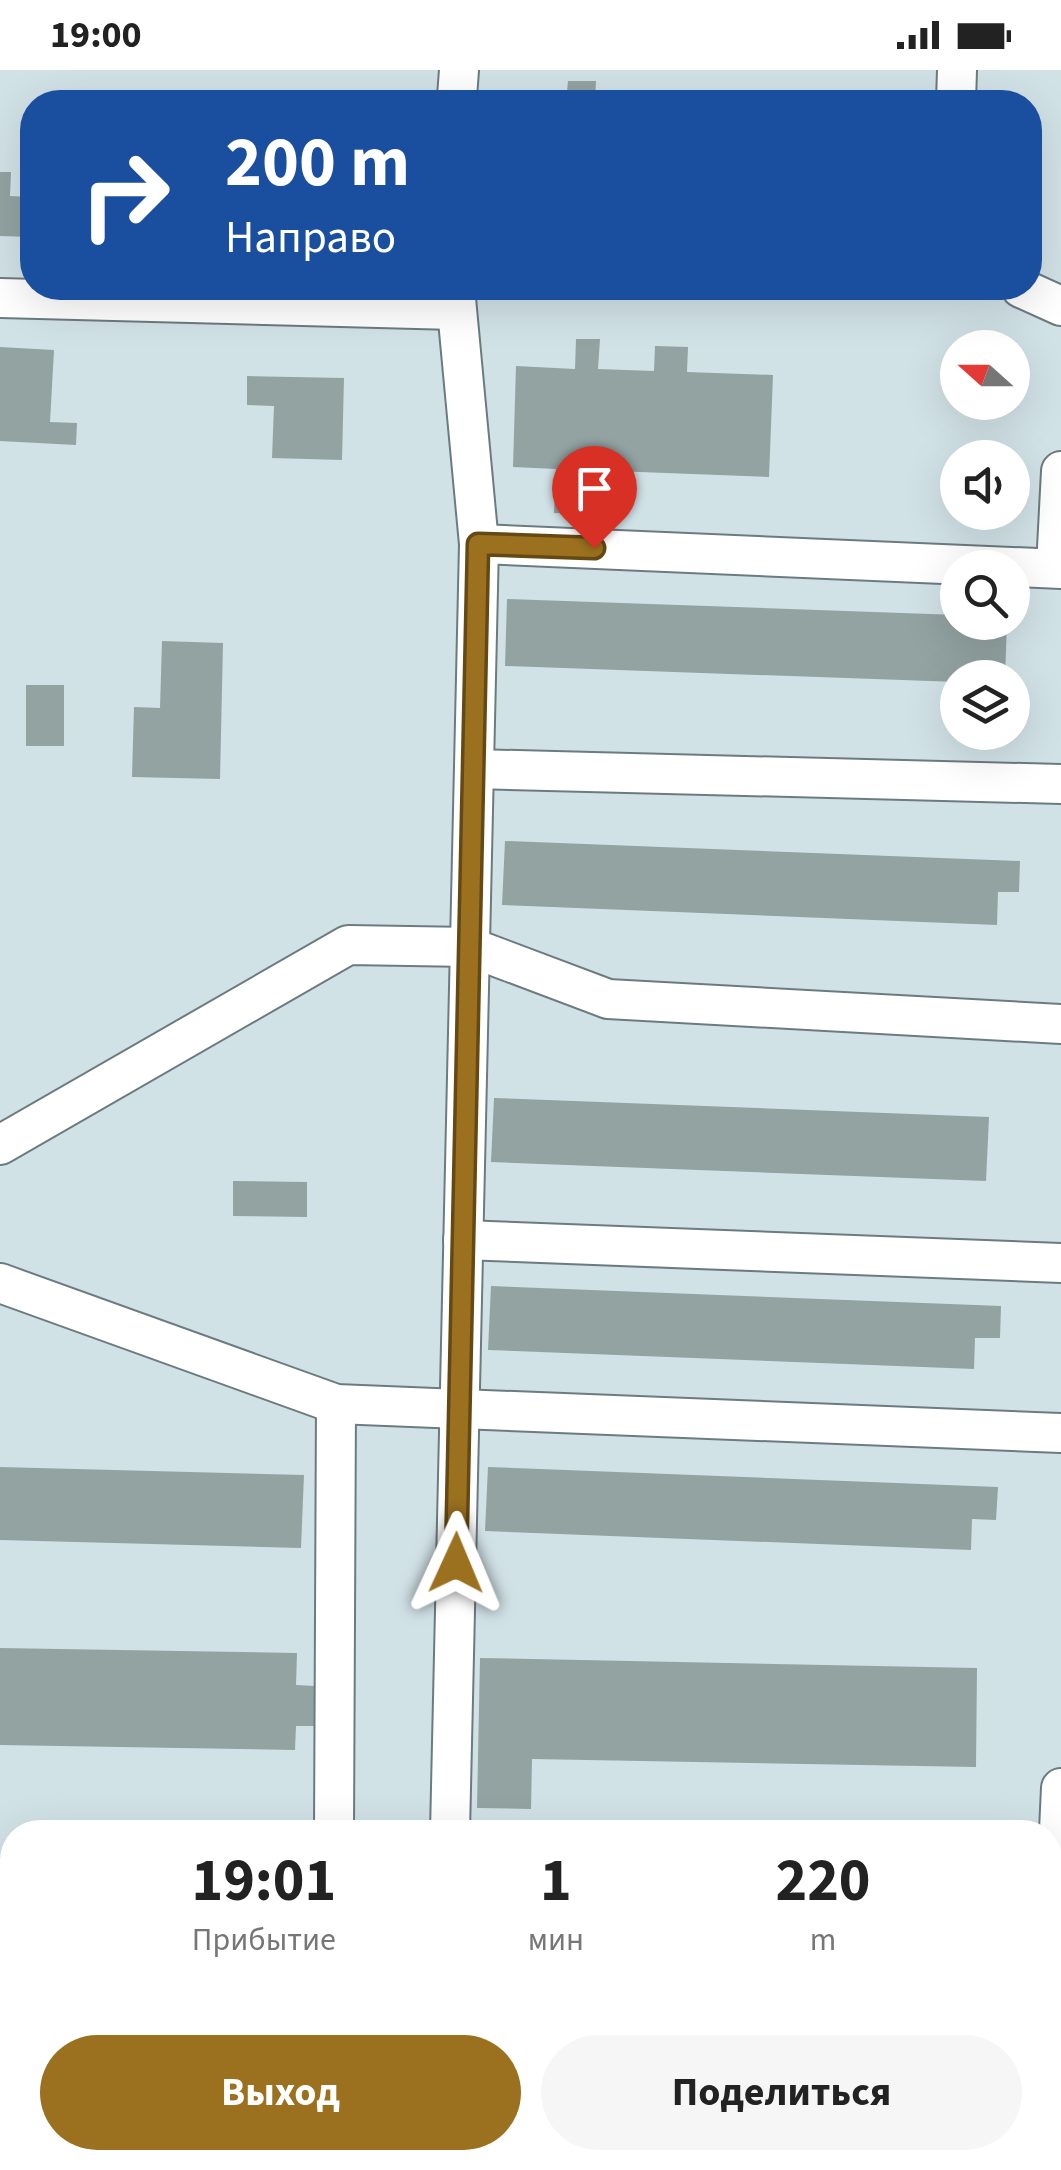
<!DOCTYPE html>
<html lang="ru">
<meta charset="utf-8">
<style>
body{margin:0;font-family:"Source Sans 3",sans-serif;background:#f6f6f6;color:#222;height:100vh;display:flex;flex-direction:column;font-size:38px;white-space:nowrap}
*{box-sizing:border-box;margin:0}
p{font-size:32px;color:#767676}
.icon{flex:none;width:55px;height:55px;fill:none;stroke:currentColor;stroke-width:2;stroke-linecap:round;stroke-linejoin:round}
.map{position:relative;flex:1;overflow:hidden}
.sheet{position:absolute;left:0px;top:1750px;width:1062px;height:350px;display:flex;flex-direction:column;background:#fff;border-radius:40px 40px 0 0;box-shadow:0 10px 40px #0002}
.sheet>*{flex:none}
.banner{position:absolute;left:20px;top:20px;width:1022px;height:210px;border-radius:40px;box-shadow:0 10px 40px #0002;background:#1a4fa0;color:#fff;overflow:hidden}
.needle{width:65px;rotate:291deg}
.tools{position:absolute;left:940px;top:260px;display:grid;gap:20px}
.tools a{display:grid;place-items:center;width:90px;height:90px;border-radius:50%;background:#fff;box-shadow:0 10px 40px #0002;font-size:50px}
.pin{position:absolute;display:grid;place-items:center;width:85px;height:85px;color:#fff;margin:-102px -42px;border-radius:50% 50% 50% 0;rotate:-45deg;box-shadow:0 0 10px #0007}
.pin .icon{rotate:45deg}
.me{position:absolute;width:110px;margin:-55px;rotate:1deg;stroke-linejoin:round;filter:drop-shadow(0 0 8px #0008)}
.turn{display:flex;align-items:center;gap:35px;height:210px;padding:0 40px;font-size:45px}
.turn .icon{width:130px;height:130px;stroke-width:2.5}
.turn b{display:block;font-size:70px;line-height:85px}
.eta{display:flex;justify-content:space-evenly;align-items:center;height:170px;text-align:center}
.eta b{font-size:60px;font-weight:700;line-height:70px}
.cta{display:flex;gap:20px;margin-top:auto;padding:20px 40px}
.cta a{flex:1;height:115px;border-radius:60px;background:#9b711f;color:#fff;font-size:40px;font-weight:700;line-height:115px;text-align:center}
.cta a+a{background:#f6f6f6;color:#222}
.status{display:flex;justify-content:space-between;align-items:center;height:70px;padding:0 50px;background:#fff;direction:ltr}
.status svg{height:28px;fill:currentColor}
.map>svg:first-child{display:block}
.building{fill:#92a3a2}
.lines{fill:none;stroke-linecap:round;stroke-linejoin:round}
.minor-casing{stroke:#6c7b80;stroke-width:42}
.minor{stroke:#fff;stroke-width:38}
.route-casing{stroke:#654914;stroke-width:25}
.route{stroke:#9b711f;stroke-width:18}
</style>
<div class="status"><b>19:00</b><svg viewBox="0 0 49 12"><path d="M0 12V9h3v3zM5 12V6h3v6zM10 12V3h3v9zM15 12V0h3v12zM26 1h20v11H26zM47 4h2v5h-2z"/></svg></div>
<div class="map">
<svg width="1061" height="2100" viewBox="0 0 1061 2100">
<rect width="100%" height="100%" fill="#d1e2e7"/>
<!-- building -->
<g class="building">
<polygon points="568,11 596,11 595,32 566,32"/>
<polygon points="0,102 11,102 10,126 32,127 32,167 0,166"/>
<polygon points="576,269 600,269 598,299 654,301 655,276 688,277 687,302 773,305 769,407 614,401 612,445 554,443 556,399 513,397 516,296 575,299"/>
<polygon points="0,277 54,280 50,352 77,353 76,375 0,371"/>
<polygon points="247,306 344,308 342,390 272,388 274,336 247,335"/>
<polygon points="507,529 958,545 958,552 1007,552 1005,608 958,608 958,612 505,596"/>
<polygon points="162,571 223,573 220,709 132,707 134,637 160,638"/>
<rect x="26" y="615" width="38" height="61"/>
<polygon points="505,771 1020,791 1019,822 998,822 997,855 502,835"/>
<polygon points="494,1028 989,1047 986,1111 491,1092"/>
<polygon points="233,1111 307,1112 307,1147 233,1146"/>
<polygon points="491,1216 1001,1236 1000,1268 975,1268 974,1299 488,1280"/>
<polygon points="0,1397 304,1405 301,1478 0,1470"/>
<polygon points="488,1397 998,1417 996,1450 972,1449 971,1480 485,1461"/>
<polygon points="0,1578 297,1583 296,1615 315,1616 314,1656 296,1656 295,1680 0,1675"/>
<polygon points="480,1588 977,1598 976,1697 532,1689 531,1739 477,1738"/>
<polygon points="0,1833 12,1834 12,1930 0,1930"/>
<polygon points="0,2093 218,2097 218,2100 0,2100"/>
</g>
<g class="lines">
<!-- minor casing -->
<g class="minor-casing">
<g id="minor">
<polyline points="457,27 459,0"/>
<polyline points="956,32 957,0"/>
<polyline points="1021,218 1061,236"/>
<polyline points="0,228 455,240"/>
<polyline points="479,474 1061,499"/>
<polyline points="1056,497 1061,401"/>
<polyline points="474,699 1061,714"/>
<polyline points="0,1075 348,875 470,877 608,929 1061,954"/>
<polyline points="463,1170 1061,1193"/>
<polyline points="0,1213 336,1334 1061,1363"/>
<polyline points="334,1762 336,1334"/>
<polyline points="450,1762 479,474 455,218"/>
<polyline points="1050,1952 1061,1718"/>
<polyline points="332,2100 332,2088"/>
<polyline points="443,2100 443,2088"/>
<polyline points="1043,2100 1044,2088"/>
</g>
</g>
<!-- minor -->
<use href="#minor" class="minor"/>
</g>
<g class="lines">
<!-- route casing -->
<g class="route-casing">
<polyline id="route" points="456,1493 478,474 594,478"/>
</g>
<!-- route -->
<use href="#route" class="route"/>
</g>
</svg>
<div class="tools">
<a><svg class="needle" viewBox="-14 -14 28 28"><path d="M0-13l5 13h-10z" fill="#e53935"/><path d="M0 13l5-13h-10z" fill="#767676"/></svg></a>
<a><svg class="icon" aria-label="sound" viewBox="0 0 24 24"><path d="M4 9h4l5-4v14l-5-4H4zM17 9q2 3 0 6"/></svg></a>
<a><svg class="icon" aria-label="search" viewBox="0 0 24 24"><circle cx="10" cy="10" r="6"/><path d="M15 15l6 6"/></svg></a>
<a><svg class="icon" aria-label="layers" viewBox="0 0 24 24"><path d="M12 4l9 5-9 5-9-5zM3 14l9 5 9-5"/></svg></a>
</div>
<div class="pin" style="left:594px;top:478px;background:#d93025"><svg class="icon" aria-label="arrive" viewBox="0 0 24 24"><path d="M6 21V4h12l-3 4 3 4H6"/></svg></div>
<svg class="me" style="left:456px;top:1493px" viewBox="-20 -20 40 40"><path d="M0-17L14 15 0 8-14 15z" fill="#9b711f" stroke="#fff" stroke-width="4"/></svg>
<div class="banner">
<div class="turn"><svg class="icon" aria-label="right" viewBox="0 0 24 24"><path d="M7 20v-9h11M14 6l5 5-5 5"/></svg><div><b>200 m</b>Направо</div></div>
</div>
<section class="sheet">
<div class="eta">
<div><b>19:01</b><p>Прибытие</p></div>
<div><b>1</b><p>мин</p></div>
<div><b>220</b><p>m</p></div>
</div>
<div class="cta"><a>Выход</a><a>Поделиться</a></div>
</section>
</div>
